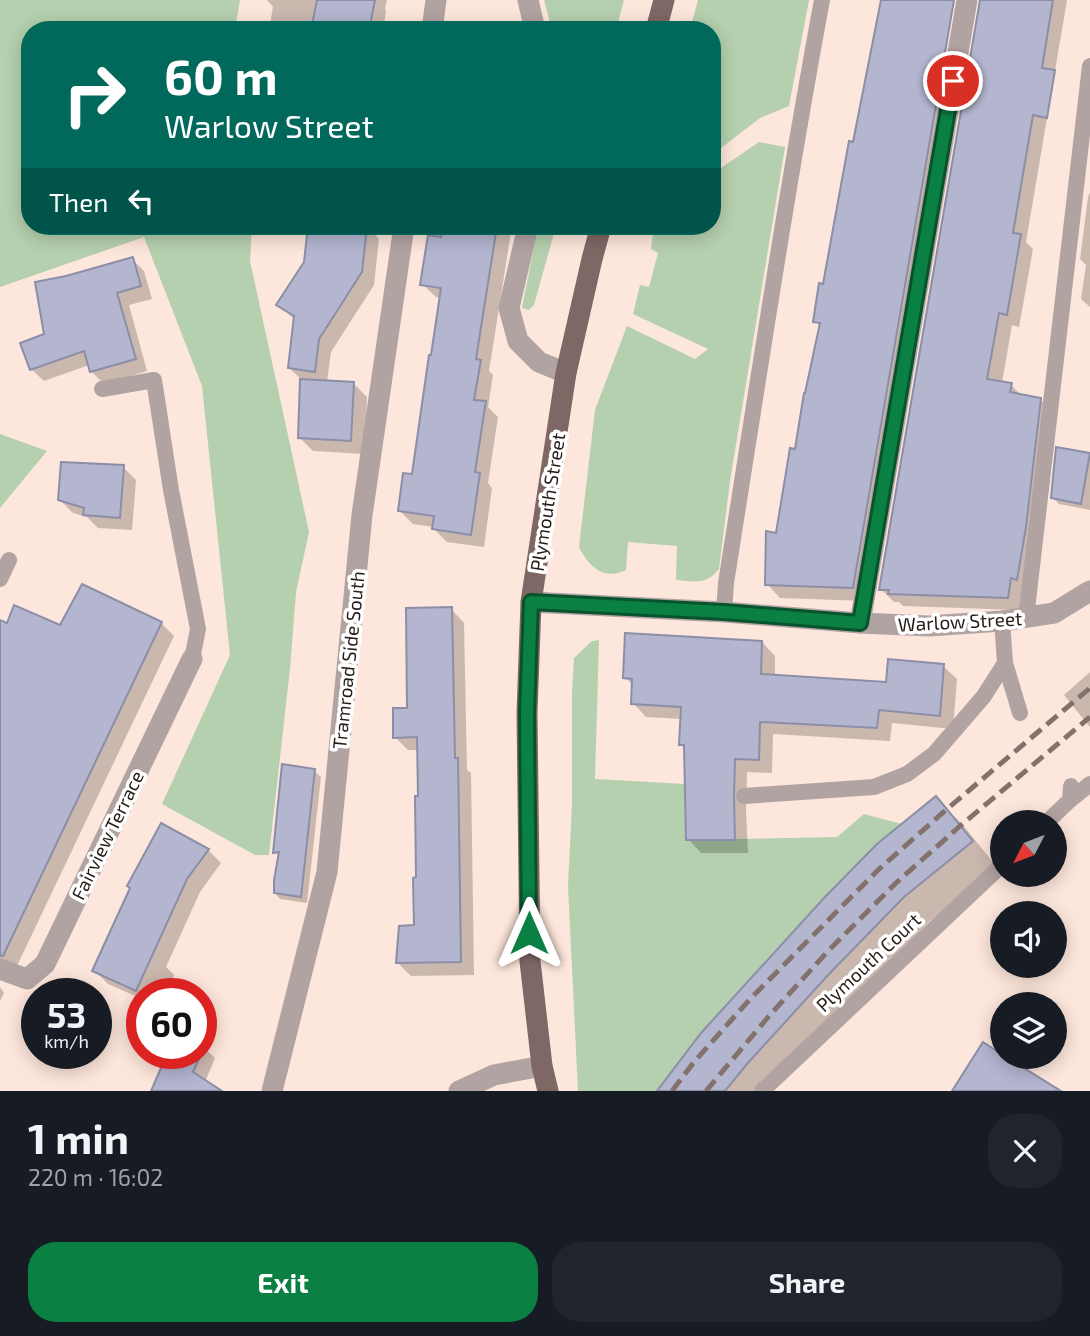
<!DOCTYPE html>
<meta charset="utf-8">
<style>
body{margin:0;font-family:"Exo 2",sans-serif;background:#20242c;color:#f1f3f6;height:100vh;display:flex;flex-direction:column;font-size:26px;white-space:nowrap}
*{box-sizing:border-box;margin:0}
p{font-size:23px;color:#9ea1a6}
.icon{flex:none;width:38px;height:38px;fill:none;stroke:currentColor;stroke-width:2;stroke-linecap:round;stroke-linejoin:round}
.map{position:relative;height:1091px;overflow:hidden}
.side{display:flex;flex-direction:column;background:#171b24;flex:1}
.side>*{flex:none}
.guide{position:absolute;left:21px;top:21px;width:700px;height:214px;border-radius:28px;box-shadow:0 4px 18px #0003;background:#00695c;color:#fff;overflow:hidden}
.needle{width:46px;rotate:228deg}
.tools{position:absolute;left:990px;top:810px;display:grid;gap:14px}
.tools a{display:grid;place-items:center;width:77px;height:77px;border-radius:50%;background:#171b24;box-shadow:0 4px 18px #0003;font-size:35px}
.speed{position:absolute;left:21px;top:978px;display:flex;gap:14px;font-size:35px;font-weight:700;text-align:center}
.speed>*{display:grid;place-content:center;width:91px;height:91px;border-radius:50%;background:#171b24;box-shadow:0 4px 18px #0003;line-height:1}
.speed small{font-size:18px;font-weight:400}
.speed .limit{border:10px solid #d22;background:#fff;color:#111}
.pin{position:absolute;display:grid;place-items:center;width:60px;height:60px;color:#fff;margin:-30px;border:4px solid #fff;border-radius:50%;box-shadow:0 2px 7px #0007}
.me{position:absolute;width:77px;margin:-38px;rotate:0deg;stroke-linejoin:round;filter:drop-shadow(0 0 5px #0008)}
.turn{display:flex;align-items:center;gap:24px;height:147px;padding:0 28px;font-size:32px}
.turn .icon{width:91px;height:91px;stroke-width:2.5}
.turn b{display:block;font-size:49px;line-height:60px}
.then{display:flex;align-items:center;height:66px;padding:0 28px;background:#0003;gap:14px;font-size:26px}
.round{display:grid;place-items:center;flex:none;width:74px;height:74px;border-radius:28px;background:#20242c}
.summary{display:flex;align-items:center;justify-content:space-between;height:119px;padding:0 28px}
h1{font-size:42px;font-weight:700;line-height:52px}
.primary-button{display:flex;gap:14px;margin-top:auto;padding:14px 28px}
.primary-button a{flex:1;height:80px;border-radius:28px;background:#0b8043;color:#fff;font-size:28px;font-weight:700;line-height:80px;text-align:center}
.primary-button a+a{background:#20242c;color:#f1f3f6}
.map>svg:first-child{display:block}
.green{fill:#b5d0ae}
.shadow{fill:#0003}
.building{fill:#b4b6d0;stroke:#8b8ea6;stroke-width:2}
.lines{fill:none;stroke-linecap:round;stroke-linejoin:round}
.lane{stroke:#b1a3a2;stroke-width:16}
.street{stroke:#b1a3a2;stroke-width:21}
.primary{stroke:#7f6765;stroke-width:21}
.rail{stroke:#82726b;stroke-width:5;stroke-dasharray:14 7;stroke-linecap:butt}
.route-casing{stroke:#07532c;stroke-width:18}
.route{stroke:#0b8043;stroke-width:12}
.labels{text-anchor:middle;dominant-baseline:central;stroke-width:7;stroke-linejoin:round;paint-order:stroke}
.street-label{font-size:19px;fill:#271d18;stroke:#fff}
</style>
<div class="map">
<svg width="1090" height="1091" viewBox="0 0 1090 1091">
<rect width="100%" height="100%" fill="#fde6db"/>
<!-- green -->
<g class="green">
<polygon points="0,0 240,0 235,30 30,30 30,226 252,226 250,261 309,532 296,592 290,669 269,855 255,855 162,804 230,655 202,386 144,237 0,287"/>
<polygon points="544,0 624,0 616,30 552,30"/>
<polygon points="698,0 809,0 789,106 760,118 712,155 712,30 690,30"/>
<path d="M 759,142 L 785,147 L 730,481 L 719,569 C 705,586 695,581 676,580 L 677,546 L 628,542 L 626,570 C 604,581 589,567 579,547 L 595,410 L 627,326 L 695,359 L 708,349 L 633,314 L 640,285 L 649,287 L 658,253 L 651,249 L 654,226 L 712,226 L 712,174 Z"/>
<polygon points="538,226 556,226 534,305 529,310 522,308"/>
<polygon points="0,434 47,451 0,508"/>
<polygon points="599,640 595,779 685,784 686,840 837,837 864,814 902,824 877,844 824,898 775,950 701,1033 657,1091 578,1091 568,886 572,804 572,692 574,658 592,641"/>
</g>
<!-- shadow -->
<g class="shadow">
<polygon points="267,0 387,0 385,9 386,11 383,30 269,30 273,7"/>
<polygon points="882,0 954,0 943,70 955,82 866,601 780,598 767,584 821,327 815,321 824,286 855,144"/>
<polygon points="996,0 1067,0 1026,242 1033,249 1019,327 1012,325 1002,383 1011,385 1022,396 1040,399 1053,412 1021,610 903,606 899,602 894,602 881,589"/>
<polygon points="1090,192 1090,307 1081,299 1086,265 1080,259 1088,197"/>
<polygon points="310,226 367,226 379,239 374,285 331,352 327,382 353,383 367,397 364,454 313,451 299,437 302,380 289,368 295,320 279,304 306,262"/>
<polygon points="430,226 512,226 489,371 493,375 488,407 498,417 488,483 492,488 484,547 447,542 434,529 434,527 413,524 400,511 414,476 441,298 436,297 422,284"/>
<polygon points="132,259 144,271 152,299 129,305 147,371 104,384 91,371 89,365 44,381 31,369 66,277"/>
<polygon points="1058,449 1090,455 1090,510 1059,504 1052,497"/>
<polygon points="123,467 136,480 132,530 98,528 87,517 73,513 60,500"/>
<polygon points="451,609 464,623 467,770 471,773 474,975 411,976 398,963 416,927 419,798 419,750 408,750 395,737 409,710"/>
<polygon points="161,623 174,636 16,968 0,978 0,637 61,628"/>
<polygon points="762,642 775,656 775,677 887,684 943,666 957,679 953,729 892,723 890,741 773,734 772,773 747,772 746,811 748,853 701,853 688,839 686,750 680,744 682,719 646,717 633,703 634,686 625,677"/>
<polygon points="1090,672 1090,727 1064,695"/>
<polygon points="314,771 321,777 307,903 280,899 274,892 280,857 275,852"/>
<polygon points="936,799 962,824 997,867 929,922 854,999 771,1091 660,1091"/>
<polygon points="208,850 221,863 200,892 166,967 174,975 165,994 142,994 142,999 108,984 94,970"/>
<polygon points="0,987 4,993 0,1001"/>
<polygon points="201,1045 215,1058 205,1082 218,1091 152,1091 168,1054 201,1054"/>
</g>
<!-- building -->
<g class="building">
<polygon points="317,0 375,0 369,30 311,30"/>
<polygon points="881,0 954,0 853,588 765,585 766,531 776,533 790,448 795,449 804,393 805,393 820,323 813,322 819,283 823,284 849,141 853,142"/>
<polygon points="980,0 1053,0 1042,68 1055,70 1047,118 1033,115 1013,233 1021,234 1007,315 999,313 987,379 1012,383 1010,392 1041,398 1026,527 1017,580 1011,578 1008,598 888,594 889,590 879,590"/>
<polygon points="308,226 367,226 362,272 319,339 315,372 288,368 294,316 276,305 304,262"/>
<polygon points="443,226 497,226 476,359 481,360 474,400 486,401 475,472 480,473 471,535 432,529 434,516 398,511 403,473 412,474 429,355 431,355 441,288 420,285 428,235 441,237"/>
<polygon points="133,257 141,286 117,293 136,359 90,372 84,351 30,370 20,343 44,334 35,282 66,276"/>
<polygon points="300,379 354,382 351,441 298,438"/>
<polygon points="1056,447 1090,453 1081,504 1051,498"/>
<polygon points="61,462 124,465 120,518 83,515 84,508 58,500"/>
<polygon points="82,584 162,622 3,956 0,956 0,620 7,623 14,605 60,625"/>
<polygon points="452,607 455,758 458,758 461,962 396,963 399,926 414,925 413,878 416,877 415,796 418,796 417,737 393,738 393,708 407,708 406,608"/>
<polygon points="625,633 762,641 761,674 886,682 888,659 944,664 940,716 879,710 877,728 760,722 759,760 735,759 734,796 735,840 686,840 684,745 679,745 681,707 631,704 632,679 623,678"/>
<polygon points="282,764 315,769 301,897 274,893 274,880 279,852 273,853"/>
<polygon points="936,796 973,841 904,897 829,974 747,1064 725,1091 657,1091 701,1033 824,898 877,844"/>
<polygon points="161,823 209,849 187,879 136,991 92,971 130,888 127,886"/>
<polygon points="983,1042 1003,1055 1003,1057 1006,1057 1061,1091 952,1091"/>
<polygon points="167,1054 201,1054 193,1072 222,1091 151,1091"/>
</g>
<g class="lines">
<!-- lane -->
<g class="lane">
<polyline points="102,389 154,380 171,490 198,629 192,659"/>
<polyline points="0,579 9,560"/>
<path d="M 724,612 L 726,583 C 757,388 786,194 822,0"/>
<polyline points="1026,618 1090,66"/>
<polyline points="1002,621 1005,663 1020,713"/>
<polyline points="744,796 874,787 907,774 934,754 984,696 1005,663"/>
<polyline points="1070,800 1090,784"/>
<polyline points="1047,822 1070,800 1071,786"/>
<polyline points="762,1091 1003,864"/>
</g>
<!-- street -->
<g class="street">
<polyline points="528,0 535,30"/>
<polyline points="432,30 436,0"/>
<polyline points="528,226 509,308 518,341 539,362 566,373"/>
<polyline points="531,602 724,612 860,623 929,626 1002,621 1054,613 1090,591"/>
<polyline points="860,623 967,0"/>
<polyline points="0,969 27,979 45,964 192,659"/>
<polyline points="272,1091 327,872 362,515 404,226"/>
<polyline points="459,1091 494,1075 542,1066"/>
</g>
<!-- primary -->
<g class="primary">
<polyline points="656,30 664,0"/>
<polyline points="548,1091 542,1066 530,961 527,713 531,602 566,373 592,259 601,226"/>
</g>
<!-- rail -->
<g class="rail">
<polyline points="672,1091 694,1062 751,998 878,870 947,809 1090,688"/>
<polyline points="706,1091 769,1016 829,950 896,883 960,826 1090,717"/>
</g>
</g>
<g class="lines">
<!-- route casing -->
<g class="route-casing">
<polyline id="route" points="529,933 527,713 531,602 724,612 860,623 953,81"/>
</g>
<!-- route -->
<use href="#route" class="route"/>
</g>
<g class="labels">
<!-- street labels -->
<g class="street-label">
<text transform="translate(547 502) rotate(-81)">Plymouth Street</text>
<text transform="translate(960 621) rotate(-3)">Warlow Street</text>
<text transform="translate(348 660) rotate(-84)">Tramroad Side South</text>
<text transform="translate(107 835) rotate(-64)">Fairview Terrace</text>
<text transform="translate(868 962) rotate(-43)">Plymouth Court</text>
</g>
</g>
</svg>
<div class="tools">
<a><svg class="needle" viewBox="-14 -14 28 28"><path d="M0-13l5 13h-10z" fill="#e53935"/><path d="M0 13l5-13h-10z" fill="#9ea1a6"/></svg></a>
<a><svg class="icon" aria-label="sound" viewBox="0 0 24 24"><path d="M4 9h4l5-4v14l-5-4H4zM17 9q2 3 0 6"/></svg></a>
<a><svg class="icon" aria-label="layers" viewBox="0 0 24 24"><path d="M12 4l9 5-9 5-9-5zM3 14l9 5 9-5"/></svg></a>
</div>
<div class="speed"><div>53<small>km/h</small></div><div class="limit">60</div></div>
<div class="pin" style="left:953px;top:81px;background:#d93025"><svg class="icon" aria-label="arrive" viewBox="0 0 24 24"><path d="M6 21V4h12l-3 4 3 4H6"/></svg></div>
<svg class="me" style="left:529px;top:933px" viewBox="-20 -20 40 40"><path d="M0-17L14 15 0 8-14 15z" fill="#0b8043" stroke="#fff" stroke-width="4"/></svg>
<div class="guide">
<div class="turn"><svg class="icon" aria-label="right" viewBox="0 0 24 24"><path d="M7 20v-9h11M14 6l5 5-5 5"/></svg><div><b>60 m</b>Warlow Street</div></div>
<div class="then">Then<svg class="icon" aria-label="left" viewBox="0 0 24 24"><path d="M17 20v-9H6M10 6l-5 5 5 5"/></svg></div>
</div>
</div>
<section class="side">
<div class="summary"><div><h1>1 min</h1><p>220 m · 16:02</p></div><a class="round"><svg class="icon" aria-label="close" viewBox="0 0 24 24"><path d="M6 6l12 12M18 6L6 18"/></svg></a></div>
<div class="primary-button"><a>Exit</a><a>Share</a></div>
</section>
